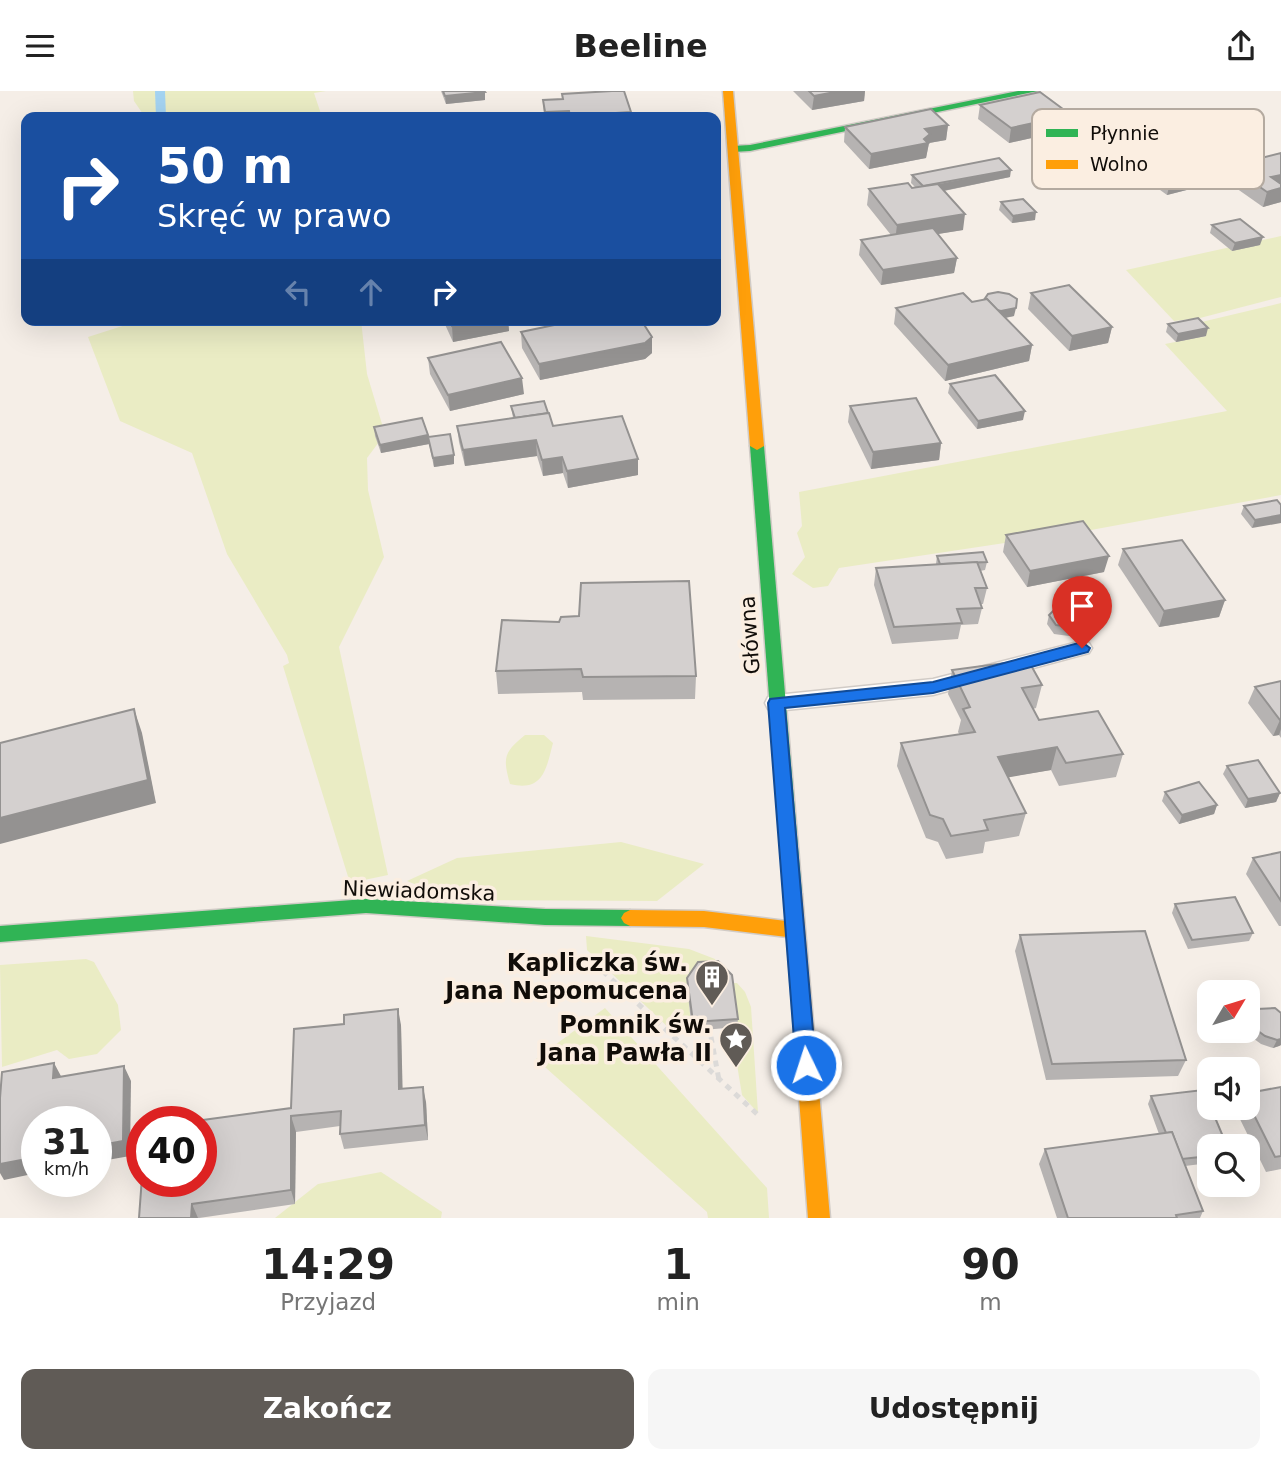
<!DOCTYPE html>
<html lang="pl">
<meta charset="utf-8">
<style>
body{margin:0;font-family:"DejaVu Sans",sans-serif;background:#f6f6f6;color:#222;height:100vh;display:flex;flex-direction:column;font-size:26px;white-space:nowrap}
*{box-sizing:border-box;margin:0}
p{font-size:23px;color:#767676}
.icon{flex:none;width:38px;height:38px;fill:none;stroke:currentColor;stroke-width:2;stroke-linecap:round;stroke-linejoin:round}
.map{position:relative;height:1127px;overflow:hidden}
.drawer{display:flex;flex-direction:column;background:#fff;flex:1}
.drawer>*{flex:none}
.guide{position:absolute;left:21px;top:21px;width:700px;height:214px;border-radius:14px;box-shadow:0 7px 28px #0002;background:#1a4fa0;color:#fff;overflow:hidden}
.needle{width:46px;rotate:52deg}
.buttons{position:absolute;left:1197px;top:889px;display:grid;gap:14px}
.buttons a{display:grid;place-items:center;width:63px;height:63px;border-radius:14px;background:#fff;box-shadow:0 7px 28px #0002;font-size:35px}
.speed{position:absolute;left:21px;top:1015px;display:flex;gap:14px;font-size:35px;font-weight:700;text-align:center}
.speed>*{display:grid;place-content:center;width:91px;height:91px;border-radius:50%;background:#fff;box-shadow:0 7px 28px #0002;line-height:1}
.speed small{font-size:18px;font-weight:400}
.speed .limit{border:10px solid #d22;background:#fff;color:#111}
.pin{position:absolute;display:grid;place-items:center;width:60px;height:60px;color:#fff;margin:-72px -30px;border-radius:50% 50% 50% 0;rotate:-45deg;box-shadow:0 0 7px #0007}
.pin .icon{rotate:45deg}
.me{position:absolute;width:77px;margin:-38px;rotate:356deg;stroke-linejoin:round;filter:drop-shadow(0 0 5px #0008)}
.turn{display:flex;align-items:center;gap:24px;height:147px;padding:0 21px;font-size:32px}
.turn .icon{width:91px;height:91px;stroke-width:2.5}
.turn b{display:block;font-size:49px;line-height:60px}
.lanes{display:flex;align-items:center;height:66px;padding:0 21px;background:#0003;justify-content:center;gap:35px;direction:ltr}
.lanes .off{opacity:.35}
.eta{display:flex;justify-content:space-evenly;align-items:center;height:119px;text-align:center}
.eta b{font-size:42px;font-weight:700;line-height:49px}
.action{display:flex;gap:14px;margin-top:auto;padding:14px 21px}
.action a{flex:1;height:80px;border-radius:14px;background:#605b56;color:#fff;font-size:28px;font-weight:700;line-height:80px;text-align:center}
.action a+a{background:#f6f6f6;color:#222}
header{display:flex;justify-content:space-between;align-items:center;height:91px;padding:0 21px;background:#fff;font-size:32px;font-weight:700}
.map>svg:first-child{display:block}
.green{fill:#eaecc4}
.lines{fill:none;stroke-linecap:round;stroke-linejoin:round}
.stream{fill:#a4d3f1;fill-rule:evenodd}
.lane-casing{stroke:#d1cbc6;stroke-width:3}
.fast-casing{stroke:#d1cbc6;stroke-width:3}
.slow-casing{stroke:#d1cbc6;stroke-width:3}
.path{stroke:#dcdad8;stroke-width:5;stroke-dasharray:6 6;stroke-linecap:butt}
.lane{fill:#fefcfb;fill-rule:evenodd}
.fast{fill:#30b455;fill-rule:evenodd}
.slow{fill:#ff9f0a;fill-rule:evenodd}
.wall{fill:#b6b3b2}
.shaded-wall{fill:#949291}
.building{fill:#d4d0cf;stroke:#949291;stroke-width:2}
.route{fill:#1a73e8;stroke:#114b97;stroke-width:2}
.labels{text-anchor:middle;dominant-baseline:central;stroke-width:7;stroke-linejoin:round;paint-order:stroke}
.street-label{font-size:21px;fill:#100c08;stroke:#fbeee1}
.near-poi-label{font-size:24px;font-weight:bold;fill:#100c08;stroke:#fbeee1;text-anchor:end}
.key{fill:#fbeee1;stroke:#b4aaa0;stroke-width:2}
.key-label{font-size:19px;fill:#100c08}
</style>
<header><svg class="icon" aria-label="menu" viewBox="0 0 24 24"><path d="M4 6h16M4 12h16M4 18h16"/></svg>Beeline<svg class="icon" aria-label="share" viewBox="0 0 24 24"><path d="M12 15V3M7 8l5-5 5 5M5 13v7h14v-7"/></svg></header>
<div class="map">
<svg width="1281" height="1127" viewBox="0 0 1281 1127">
<rect width="100%" height="100%" fill="#f5eee7"/>
<!-- green -->
<g class="green">
<polygon points="133,0 326,0 314,2 322,26 145,26 134,10"/>
<polygon points="1281,145 1281,206 1200,227 1174,230 1126,179"/>
<polygon points="1281,212 1281,404 1091,439 839,477 828,495 813,497 792,483 805,466 797,442 802,435 799,401 1227,320 1165,253 1205,245 1193,233"/>
<polygon points="141,229 361,229 367,283 385,343 367,367 368,399 384,466 339,556 388,784 350,792 283,575 289,572 287,564 227,463 192,362 120,330 88,246"/>
<path d="M 525,644 L 544,644 L 553,652 C 546,679 543,701 510,693 C 503,667 503,662 525,644 Z"/>
<polygon points="621,751 704,773 657,810 453,809 407,790 457,767"/>
<polygon points="586,845 689,858 715,868 718,878 687,895 692,940 670,938 587,859"/>
<polygon points="86,868 94,871 118,914 121,939 97,963 69,968 57,959 2,976 0,874"/>
<polygon points="731,892 737,892 745,901 751,916 758,1022 742,1004 731,937 737,936"/>
<polygon points="605,917 767,1097 769,1127 708,1127 707,1121 536,968"/>
<polygon points="381,1081 442,1121 441,1127 275,1127 318,1093"/>
</g>
<g class="lines">
<!-- stream -->
<polygon class="stream" points="155,0 165,0 166,26 156,26"/>
<!-- lane casing -->
<g class="lane-casing">
<polygon id="lane" points="1082,550 1089,552 1092,557 1089,562 933,604 776,620 768,618 765,612 768,606 776,604 933,588"/>
</g>
<!-- fast casing -->
<g class="fast-casing">
<g id="fast">
<polygon points="1018,0 1038,0 750,60 733,61 728,58 733,55 750,54"/>
<polygon points="757,351 764,355 802,803 799,808 793,810 787,808 784,803 750,355"/>
<polygon points="366,808 545,818 630,819 636,822 639,827 636,832 630,835 545,834 366,822 0,851 0,835"/>
</g>
</g>
<!-- slow casing -->
<g class="slow-casing">
<g id="slow">
<polygon points="723,0 733,0 764,355 757,359 750,355"/>
<polygon points="793,796 799,798 802,803 830,1127 808,1127 787,846 704,836 630,835 624,832 621,827 624,822 630,819 704,820 786,830 784,803 787,798"/>
</g>
</g>
<!-- path -->
<g class="path">
<polyline points="594,872 757,1023"/>
<polyline points="711,946 719,989"/>
</g>
<!-- lane -->
<use href="#lane" class="lane"/>
<!-- fast -->
<use href="#fast" class="fast"/>
<!-- slow -->
<use href="#slow" class="slow"/>
</g>
<!-- wall -->
<g class="wall">
<polygon points="441,0 484,0 485,9 446,13"/>
<polygon points="793,0 865,0 864,10 812,19"/>
<polygon points="1040,1 1098,45 1094,46 1099,49 1097,57 1071,63 1063,57 1064,53 1058,54 1045,44 1009,52 978,28 980,14"/>
<polygon points="562,3 631,21 631,26 544,26 543,9 562,8"/>
<polygon points="948,34 946,49 929,52 926,67 869,78 844,51 845,36"/>
<polygon points="1281,62 1281,111 1263,116 1226,90 1230,75"/>
<polygon points="1110,66 1170,76 1210,93 1167,104 1156,96 1158,88 1164,87 1162,86 1134,93 1109,74"/>
<polygon points="912,84 1010,86 944,100 963,139 937,143 957,167 954,182 881,194 859,164 861,149 891,144 867,114 869,98 915,96 911,92"/>
<polygon points="1001,111 1035,129 1012,132 999,119"/>
<polygon points="1212,134 1260,154 1232,160 1210,142"/>
<polygon points="1031,202 1112,236 1108,252 1069,260 1028,218"/>
<polygon points="983,209 1014,225 1005,227 1032,254 1029,270 945,290 894,233 896,217 972,211"/>
<polygon points="443,229 508,229 509,240 453,251"/>
<polygon points="1168,233 1206,245 1176,251 1166,241"/>
<polygon points="521,241 652,246 652,262 645,268 540,289 522,257"/>
<polygon points="428,267 524,303 450,320 430,283"/>
<polygon points="950,293 1023,329 977,338 948,302"/>
<polygon points="511,315 548,322 553,335 638,368 638,384 568,397 563,382 543,385 537,365 465,375 459,351 457,335 513,327"/>
<polygon points="850,315 941,352 939,369 871,378 848,331"/>
<polygon points="374,336 428,346 454,364 454,373 434,376 429,353 381,362 375,345"/>
<polygon points="1277,409 1252,437 1241,423 1244,415"/>
<polygon points="1006,444 1104,481 1027,496 1003,461"/>
<polygon points="1123,458 1225,509 1219,526 1159,536 1118,474"/>
<polygon points="937,465 987,471 985,479 980,480 987,497 983,513 981,513 982,517 978,533 961,534 958,548 892,553 874,494 876,477 936,473"/>
<polygon points="1056,517 1075,541 1069,545 1054,543 1047,533 1049,524"/>
<polygon points="502,529 696,585 695,608 583,609 582,601 498,603 496,580"/>
<polygon points="952,579 1042,594 1036,617 1033,618 1039,629 1123,663 1116,686 1059,695 1051,679 1008,686 1026,722 1019,745 985,751 983,762 946,768 938,751 926,747 897,675 901,652 960,644 958,641 961,629 948,603"/>
<polygon points="1281,590 1281,647 1279,644 1273,645 1248,612 1255,596"/>
<polygon points="1227,675 1280,702 1276,711 1245,717 1223,683"/>
<polygon points="1165,701 1217,714 1214,723 1179,733 1162,710"/>
<polygon points="1281,761 1281,835 1279,835 1246,783 1253,767"/>
<polygon points="1175,813 1253,842 1249,850 1188,858 1172,822"/>
<polygon points="1020,844 1186,969 1178,985 1046,989 1015,860"/>
<polygon points="687,887 738,928 737,936 692,940 687,895"/>
<polygon points="1281,922 1281,954 1279,955 1273,957 1261,953 1250,945 1248,934 1252,926"/>
<polygon points="344,933 401,934 402,998 426,1011 428,1049 344,1058 340,1043 340,1035 296,1041 295,1113 199,1127 139,1127 291,1017"/>
<polygon points="1281,996 1281,1078 1266,1081 1235,1018 1236,1017 1248,1017 1248,1002"/>
<polygon points="1151,1005 1209,1055 1209,1072 1185,1075 1203,1120 1200,1127 1057,1127 1039,1073 1045,1058 1159,1043 1148,1013"/>
</g>
<!-- shaded-wall -->
<g class="shaded-wall">
<polygon points="840,0 865,0 864,10 812,19 814,5"/>
<polygon points="485,1 485,9 446,13 445,5"/>
<polygon points="1047,29 1045,44 1009,52 1011,37"/>
<polygon points="1101,30 1098,45 1068,52 1064,49 1064,53 1058,54 1061,39"/>
<polygon points="948,34 946,49 929,52 926,67 869,78 871,63 925,38"/>
<polygon points="1099,49 1097,57 1071,63 1073,56"/>
<polygon points="1164,78 1162,86 1134,93 1136,85"/>
<polygon points="1011,79 1010,86 923,104 924,96"/>
<polygon points="1281,84 1281,111 1263,116 1271,86"/>
<polygon points="1212,85 1210,93 1167,104 1169,96"/>
<polygon points="1036,121 1035,129 1012,132 1013,125"/>
<polygon points="965,123 963,139 895,150 897,134"/>
<polygon points="1263,146 1260,154 1232,160 1235,152"/>
<polygon points="957,167 954,182 881,194 883,179"/>
<polygon points="1016,217 1014,225 999,228 1001,220"/>
<polygon points="482,229 508,229 509,240 453,251 452,235"/>
<polygon points="1112,236 1108,252 1069,260 1072,245"/>
<polygon points="1208,237 1206,245 1176,251 1178,243"/>
<polygon points="652,246 652,262 645,268 540,289 539,273"/>
<polygon points="1032,254 1029,270 945,290 948,274"/>
<polygon points="522,287 524,303 450,320 448,304"/>
<polygon points="1025,320 1023,329 977,338 978,330"/>
<polygon points="428,344 429,353 381,362 380,354"/>
<polygon points="536,349 537,365 465,375 463,359"/>
<polygon points="941,352 939,369 871,378 873,361"/>
<polygon points="454,364 454,373 434,376 433,367"/>
<polygon points="562,366 563,382 543,385 542,369"/>
<polygon points="638,368 638,384 568,397 567,380"/>
<polygon points="1281,424 1281,432 1252,437 1255,429"/>
<polygon points="1109,465 1104,481 1027,496 1030,480"/>
<polygon points="1225,509 1219,526 1159,536 1164,520"/>
<polygon points="1078,532 1075,541 1069,545 1071,536"/>
<polygon points="134,618 142,642 156,712 0,753 0,727"/>
<polygon points="1281,628 1281,638 1279,644 1273,645 1280,629"/>
<polygon points="1057,656 1051,679 993,689 998,666"/>
<polygon points="1280,702 1276,711 1245,717 1248,708"/>
<polygon points="1217,714 1214,723 1179,733 1182,724"/>
<polygon points="398,918 401,934 403,1013 399,998"/>
<polygon points="1281,948 1281,954 1279,955 1273,957 1277,949"/>
<polygon points="54,972 62,987 53,987"/>
<polygon points="124,975 131,990 130,1065 96,1071 96,1055"/>
<polygon points="423,996 426,1011 428,1049 425,1034"/>
<polygon points="291,1025 296,1041 295,1113 291,1099"/>
<polygon points="37,1066 37,1082 4,1089 0,1082 0,1073"/>
<polygon points="192,1113 198,1127 191,1127"/>
</g>
<!-- building -->
<g class="building">
<polygon points="443,0 484,0 485,1 445,5"/>
<polygon points="612,0 624,0 631,21 570,25 569,20 545,21 543,9 563,8 562,3"/>
<polygon points="809,0 840,0 814,5"/>
<polygon points="1040,1 1071,24 1088,20 1101,30 1061,39 1047,29 1011,37 980,14"/>
<polygon points="931,18 948,34 925,38 930,43 924,48 928,52 871,63 845,36"/>
<polygon points="1281,62 1281,84 1271,86 1281,93 1281,97 1267,101 1230,75"/>
<polygon points="999,67 1011,79 923,95 912,84"/>
<polygon points="908,92 912,97 938,93 965,123 897,134 869,98"/>
<polygon points="1023,108 1036,121 1013,125 1001,111"/>
<polygon points="1240,128 1263,146 1235,152 1212,134"/>
<polygon points="933,137 957,167 883,179 861,149"/>
<polygon points="1069,194 1112,236 1072,245 1031,202"/>
<polygon points="998,201 1009,203 1017,208 1016,217 1001,220 997,219 987,208 984,209 988,203"/>
<polygon points="963,202 972,211 987,208 1032,254 948,274 896,217"/>
<polygon points="1198,227 1208,237 1178,243 1168,233"/>
<polygon points="449,229 482,229 452,235"/>
<polygon points="578,229 641,229 652,246 645,252 539,273 521,241"/>
<polygon points="501,251 522,287 448,304 428,267"/>
<polygon points="995,284 1025,320 978,330 950,293"/>
<polygon points="916,307 941,352 873,361 850,315"/>
<polygon points="544,310 548,322 515,327 511,315"/>
<polygon points="549,322 553,335 622,325 638,368 567,380 562,366 542,369 536,349 463,359 457,335"/>
<polygon points="422,327 428,344 380,354 374,336"/>
<polygon points="450,343 454,364 433,367 428,346"/>
<polygon points="1277,409 1281,414 1281,424 1255,429 1244,415"/>
<polygon points="1083,430 1109,465 1030,480 1006,444"/>
<polygon points="1182,449 1225,509 1164,520 1123,458"/>
<polygon points="983,461 987,471 940,473 937,465"/>
<polygon points="977,471 987,497 975,497 982,517 957,518 962,532 894,536 876,477"/>
<polygon points="689,490 696,585 583,586 581,578 496,580 502,529 559,531 561,526 579,525 581,492"/>
<polygon points="1056,517 1073,520 1078,526 1078,532 1071,536 1056,534 1049,524"/>
<polygon points="1028,569 1042,594 1022,597 1039,629 1098,620 1123,663 1066,672 1057,656 998,666 1026,722 984,729 988,739 951,745 943,728 930,724 901,652 975,641 963,618 970,616 952,579"/>
<polygon points="1281,590 1281,628 1280,629 1255,596"/>
<polygon points="134,618 148,689 0,727 0,652"/>
<polygon points="1258,669 1280,702 1248,708 1227,675"/>
<polygon points="1199,691 1217,714 1182,724 1165,701"/>
<polygon points="1281,761 1281,810 1253,767"/>
<polygon points="1235,806 1253,842 1192,849 1175,813"/>
<polygon points="1145,840 1186,969 1052,973 1020,844"/>
<polygon points="718,870 732,884 738,928 693,931 687,887 698,871"/>
<polygon points="1275,917 1281,922 1281,948 1277,949 1265,945 1254,937 1252,926 1257,918"/>
<polygon points="398,918 399,998 423,996 425,1034 340,1043 341,1020 291,1025 291,1099 192,1113 191,1127 139,1127 142,1086 142,1090 201,1090 201,1031 188,1031 291,1017 294,938 344,933 344,924"/>
<polygon points="54,972 53,987 124,975 123,1050 96,1055 96,1031 37,1031 37,1066 0,1073 0,1007 2,981"/>
<polygon points="1281,996 1281,1065 1275,1066 1248,1012 1248,1002"/>
<polygon points="1203,999 1209,1013 1209,1017 1211,1017 1227,1055 1209,1055 1209,1065 1182,1068 1172,1041 1166,1042 1151,1005"/>
<polygon points="1172,1041 1203,1120 1176,1124 1177,1127 1068,1127 1045,1058"/>
</g>
<!-- route -->
<polygon class="route" points="1082,551 1090,557 1088,561 933,602 785,617 816,974 813,981 806,983 799,981 796,974 768,612 770,608 933,591"/>
<!-- icons -->
<defs>
<g id="building-pin" transform="scale(1.75)"><path d="M0 17L-7.5 6A9.5 9.5 0 1 1 7.5 6Z" fill="#605b56" stroke="#fbeee1"/><path d="M-4-6H4V6H1V3H-1V6H-4ZM-2.5-4.3h1.7v1.8h-1.7ZM.8-4.3h1.7v1.8H.8ZM-2.5-1h1.7V.8h-1.7ZM.8-1h1.7V.8H.8Z" fill="#fff"/></g>
<g id="sight-pin" transform="scale(1.75)"><path d="M0 17L-7.5 6A9.5 9.5 0 1 1 7.5 6Z" fill="#605b56" stroke="#fbeee1"/><path d="M0-6L1.8-2.2L6-1.7L2.9 1.2L3.7 5.4L0 3.3L-3.7 5.4L-2.9 1.2L-6-1.7L-1.8-2.2Z" fill="#fff"/></g>
</defs>
<g fill-rule="evenodd">
<use href="#building-pin" x="712" y="886"/>
<use href="#sight-pin" x="736" y="948"/>
</g>
<g class="labels">
<!-- street labels -->
<g class="street-label">
<text transform="translate(750 544) rotate(-94)">Główna</text>
<text transform="translate(419 800) rotate(2)">Niewiadomska</text>
</g>
<!-- near-poi labels -->
<g class="near-poi-label">
<text x="688" y="872">Kapliczka św.<tspan x="688" dy="28">Jana Nepomucena</tspan></text>
<text x="712" y="934">Pomnik św.<tspan x="712" dy="28">Jana Pawła II</tspan></text>
</g>
</g>
<!-- legend -->
<rect x="1032" y="18" width="232" height="80" rx="10" class="key"/>
<rect x="1046" y="38" width="32" height="8" fill="#30b455"/>
<rect x="1046" y="69" width="32" height="9" fill="#ff9f0a"/>
<g class="key-label">
<text x="1090" y="49">Płynnie</text>
<text x="1090" y="80">Wolno</text>
</g>
</svg>
<div class="buttons">
<a><svg class="needle" viewBox="-14 -14 28 28"><path d="M0-13l5 13h-10z" fill="#e53935"/><path d="M0 13l5-13h-10z" fill="#767676"/></svg></a>
<a><svg class="icon" aria-label="sound" viewBox="0 0 24 24"><path d="M4 9h4l5-4v14l-5-4H4zM17 9q2 3 0 6"/></svg></a>
<a><svg class="icon" aria-label="search" viewBox="0 0 24 24"><circle cx="10" cy="10" r="6"/><path d="M15 15l6 6"/></svg></a>
</div>
<div class="speed"><div>31<small>km/h</small></div><div class="limit">40</div></div>
<div class="pin" style="left:1082px;top:557px;background:#d93025"><svg class="icon" aria-label="arrive" viewBox="0 0 24 24"><path d="M6 21V4h12l-3 4 3 4H6"/></svg></div>
<svg class="me" style="left:806px;top:974px" viewBox="-20 -20 40 40"><circle r="17" fill="#1a73e8" stroke="#fff" stroke-width="3"/><path d="M0-11L8 9 0 5-8 9z" fill="#fff"/></svg>
<div class="guide">
<div class="turn"><svg class="icon" aria-label="right" viewBox="0 0 24 24"><path d="M7 20v-9h11M14 6l5 5-5 5"/></svg><div><b>50 m</b>Skręć w prawo</div></div>
<div class="lanes"><svg class="icon off" aria-label="left" viewBox="0 0 24 24"><path d="M17 20v-9H6M10 6l-5 5 5 5"/></svg><svg class="icon off" aria-label="ahead" viewBox="0 0 24 24"><path d="M12 20V5M6 11l6-6 6 6"/></svg><svg class="icon" aria-label="right" viewBox="0 0 24 24"><path d="M7 20v-9h11M14 6l5 5-5 5"/></svg></div>
</div>
</div>
<section class="drawer">
<div class="eta">
<div><b>14:29</b><p>Przyjazd</p></div>
<div><b>1</b><p>min</p></div>
<div><b>90</b><p>m</p></div>
</div>
<div class="action"><a>Zakończ</a><a>Udostępnij</a></div>
</section>
